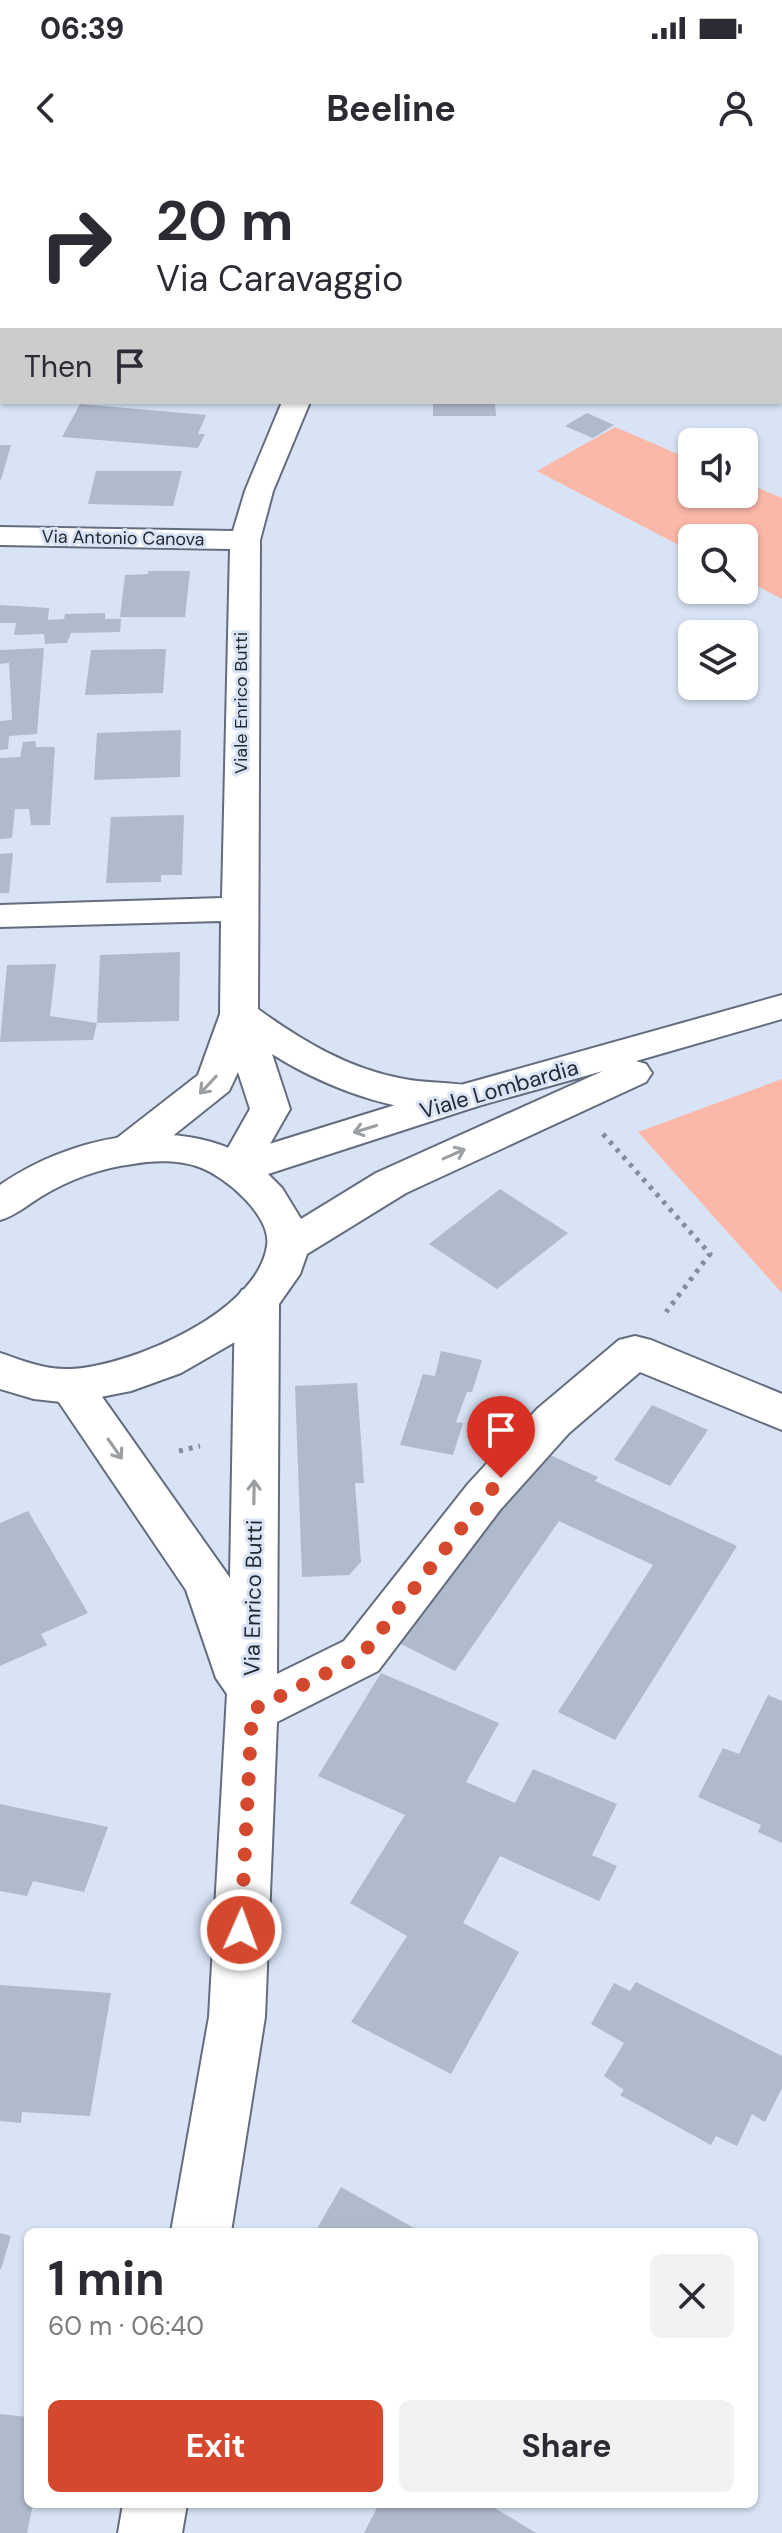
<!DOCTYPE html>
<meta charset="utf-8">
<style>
body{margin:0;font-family:"DM Sans",sans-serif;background:#f2f2f3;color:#2b2b33;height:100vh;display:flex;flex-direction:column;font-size:30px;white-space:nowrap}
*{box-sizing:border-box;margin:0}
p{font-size:26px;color:#7c7c81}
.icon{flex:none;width:44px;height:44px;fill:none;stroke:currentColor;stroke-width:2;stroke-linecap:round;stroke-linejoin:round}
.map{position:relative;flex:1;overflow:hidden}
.side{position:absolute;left:24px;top:2068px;width:734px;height:280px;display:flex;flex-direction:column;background:#fff;border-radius:12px;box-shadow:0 2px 6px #0004}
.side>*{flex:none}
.hud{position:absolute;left:0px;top:0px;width:782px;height:244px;box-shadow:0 2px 6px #0004;background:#fff;color:#2b2b33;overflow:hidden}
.controls{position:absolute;left:678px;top:268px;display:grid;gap:16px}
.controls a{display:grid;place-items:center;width:80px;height:80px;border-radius:12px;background:#fff;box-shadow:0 2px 6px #0004;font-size:40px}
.pin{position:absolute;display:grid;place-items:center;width:68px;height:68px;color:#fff;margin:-82px -34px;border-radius:50% 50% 50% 0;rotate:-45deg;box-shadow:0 0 8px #0007}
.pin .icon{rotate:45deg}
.me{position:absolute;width:88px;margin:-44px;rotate:2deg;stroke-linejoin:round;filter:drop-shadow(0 0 6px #0008)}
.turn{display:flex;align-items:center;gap:28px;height:168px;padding:0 24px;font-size:36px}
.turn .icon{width:104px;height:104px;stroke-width:2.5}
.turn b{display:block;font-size:56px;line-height:68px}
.then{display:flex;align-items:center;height:76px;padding:0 24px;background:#0003;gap:16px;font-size:30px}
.round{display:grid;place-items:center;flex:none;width:84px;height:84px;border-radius:12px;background:#f2f2f3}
.headline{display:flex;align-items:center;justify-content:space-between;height:136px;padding:0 24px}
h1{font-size:48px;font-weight:700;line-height:60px}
.cta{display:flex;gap:16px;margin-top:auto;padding:16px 24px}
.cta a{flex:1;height:92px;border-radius:12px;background:#d4492d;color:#fff;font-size:32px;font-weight:700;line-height:92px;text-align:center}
.cta a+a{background:#f2f2f3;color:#2b2b33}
.status{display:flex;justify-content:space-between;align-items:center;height:56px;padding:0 40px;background:#fff;direction:ltr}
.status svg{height:22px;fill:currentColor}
header{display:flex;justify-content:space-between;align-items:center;height:104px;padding:0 24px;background:#fff;font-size:36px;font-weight:700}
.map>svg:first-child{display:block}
.green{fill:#fbb8a8}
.building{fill:#afbacc}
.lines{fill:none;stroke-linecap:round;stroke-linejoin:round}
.minor-casing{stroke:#636d7d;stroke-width:4}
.major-casing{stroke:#636d7d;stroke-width:4}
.path{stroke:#848d9a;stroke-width:5;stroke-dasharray:4 6;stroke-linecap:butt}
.minor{fill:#fff;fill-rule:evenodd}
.major{fill:#fff;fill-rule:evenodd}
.oneway{stroke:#9c9fa2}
.route{stroke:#d4492d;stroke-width:14;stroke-dasharray:0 25.2}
.labels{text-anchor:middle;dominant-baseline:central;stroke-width:6;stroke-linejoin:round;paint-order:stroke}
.far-street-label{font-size:18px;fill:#242930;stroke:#d8e4f6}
.street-label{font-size:22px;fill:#242930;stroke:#d8e4f6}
</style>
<div class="status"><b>06:39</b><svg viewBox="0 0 49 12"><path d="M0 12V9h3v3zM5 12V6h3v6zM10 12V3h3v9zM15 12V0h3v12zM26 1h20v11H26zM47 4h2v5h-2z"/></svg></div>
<header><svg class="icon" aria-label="back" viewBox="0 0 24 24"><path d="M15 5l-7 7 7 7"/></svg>Beeline<svg class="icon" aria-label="person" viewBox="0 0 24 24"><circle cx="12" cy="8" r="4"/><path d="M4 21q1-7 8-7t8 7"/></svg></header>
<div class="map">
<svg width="782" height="2373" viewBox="0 0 782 2373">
<rect width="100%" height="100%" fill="#d8e4f6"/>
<!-- green -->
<g class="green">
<polygon points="615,267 692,300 692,334 744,334 744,322 782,338 782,439 744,419 744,378 692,378 692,392 537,311"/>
<polygon points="782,919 782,1133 638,972"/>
</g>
<!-- building -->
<g class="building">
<polygon points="433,242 495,242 496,256 433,256"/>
<polygon points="80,244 206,255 198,274 205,274 198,288 62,277"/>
<polygon points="587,253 614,265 593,278 565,266"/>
<polygon points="0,285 11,285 1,320 0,319"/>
<polygon points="96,311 182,311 173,346 88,344"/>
<polygon points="148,411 190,411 185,457 120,457 125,415 148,414"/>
<polygon points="0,445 49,448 48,460 64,459 65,454 105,453 105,459 121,459 120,472 71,473 67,483 45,484 44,474 14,475 16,463 0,463"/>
<polygon points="44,488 37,574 9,576 8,589 0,590 0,561 12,560 9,503 0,504 0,490"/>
<polygon points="166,489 163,533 85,535 91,490"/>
<polygon points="181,570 180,617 94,620 97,573"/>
<polygon points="35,581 36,587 55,587 50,665 31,665 29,649 15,649 12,678 0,679 0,598 20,597 23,582"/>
<polygon points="184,655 182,715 161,715 161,722 106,723 111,657"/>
<polygon points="13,693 9,733 0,733 0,694"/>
<polygon points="180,792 179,861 97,863 100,795"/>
<polygon points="56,804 50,856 97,863 93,880 0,882 7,805"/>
<polygon points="500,1029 568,1073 497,1129 429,1084"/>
<polygon points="441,1191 482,1200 472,1232 467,1232 456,1262 463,1263 453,1295 400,1285 423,1214 435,1216"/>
<polygon points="357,1223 364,1323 355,1323 361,1402 349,1415 302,1417 295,1226"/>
<polygon points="652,1245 708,1270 670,1326 614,1300"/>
<polygon points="537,1289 598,1317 595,1321 737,1386 615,1580 558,1552 653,1405 559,1361 455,1511 397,1482"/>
<polygon points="28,1351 88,1453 41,1474 47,1485 0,1506 0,1363"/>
<polygon points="381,1513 499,1563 466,1622 515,1643 533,1609 617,1644 592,1695 617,1706 599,1741 500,1696 463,1763 519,1792 451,1914 351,1862 407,1776 350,1743 405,1655 318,1616"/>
<polygon points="768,1535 782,1541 782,1683 758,1672 761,1665 698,1637 723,1588 739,1594"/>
<polygon points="0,1644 108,1667 84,1732 33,1721 27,1736 0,1731"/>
<polygon points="636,1822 782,1896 782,1928 765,1962 752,1954 737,1986 716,1976 711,1985 620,1935 624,1930 604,1916 624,1883 591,1864 614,1823 630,1831"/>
<polygon points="0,1825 111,1833 90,1956 22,1952 21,1963 0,1961"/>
<polygon points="341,2027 421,2072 315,2072"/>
<polygon points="0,2073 11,2076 1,2109 0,2109"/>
<polygon points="0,2254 28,2257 28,2344 33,2344 27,2373 0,2373"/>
<polygon points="379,2344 488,2344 536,2373 364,2373"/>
</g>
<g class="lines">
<!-- minor casing -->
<g class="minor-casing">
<g id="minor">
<polygon points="9,0 33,0 8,2"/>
<polygon points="384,0 408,0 383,2"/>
<polygon points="0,22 2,22 0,39"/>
<polygon points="0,149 2,150 2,166 0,165"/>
<path d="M 282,242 L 310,242 L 273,331 L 260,380 L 258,849 C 302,881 349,909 404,919 C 428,924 454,921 478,928 L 484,937 L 478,946 C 415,964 324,927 272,894 L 290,949 L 250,1019 L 236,1023 L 222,1019 L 216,1009 L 250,949 L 238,912 L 229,931 L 145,998 L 131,1002 L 117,998 L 111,988 L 117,978 L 198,915 L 220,854 L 221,761 L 0,767 L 0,745 L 222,738 L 230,389 L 0,385 L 0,367 L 233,371 L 245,331 Z"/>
<polygon points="257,1125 272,1130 279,1141 277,1514 344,1481 468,1324 537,1249 619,1180 635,1176 651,1180 782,1234 782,1270 640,1212 569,1273 500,1350 378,1511 277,1562 265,1857 231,2072 171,2072 209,1857 227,1534 216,1518 186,1430 48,1226 54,1214 70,1209 86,1214 230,1418 235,1141 242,1130"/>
<polygon points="123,2344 187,2344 182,2373 118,2373"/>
</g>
</g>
<!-- major casing -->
<g class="major-casing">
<path id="major" d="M 782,835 L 782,859 L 636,901 L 646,904 L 652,913 L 646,922 L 406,1033 L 307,1094 L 300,1114 L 274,1151 L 247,1175 L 181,1213 L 131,1231 L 70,1243 L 34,1239 L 0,1229 L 0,1193 C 24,1201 45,1210 71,1209 C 130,1206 257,1153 267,1086 C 272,1056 225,1016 199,1007 C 180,1000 153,1000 133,1004 C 101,1008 70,1019 42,1036 C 27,1045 17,1055 0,1060 L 0,1025 C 67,979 165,956 240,993 L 450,928 ZM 603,911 L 376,1013 L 301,1059 L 282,1028 L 268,1014 L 478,946 Z"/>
</g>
<!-- path -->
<g class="path">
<polyline points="603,974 710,1094 666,1152"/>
<polyline points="179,1291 200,1286"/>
</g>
<!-- minor -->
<use href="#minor" class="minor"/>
<!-- major -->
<use href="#major" class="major"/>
</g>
<!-- one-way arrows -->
<defs><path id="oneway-shaft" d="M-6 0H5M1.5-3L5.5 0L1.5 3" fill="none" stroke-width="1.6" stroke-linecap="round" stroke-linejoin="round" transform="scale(2)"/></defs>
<g class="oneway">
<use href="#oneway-shaft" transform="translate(208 925) rotate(133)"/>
<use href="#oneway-shaft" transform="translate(365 969) rotate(163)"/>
<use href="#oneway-shaft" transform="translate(454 994) rotate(-24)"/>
<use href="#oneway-shaft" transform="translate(115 1289) rotate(55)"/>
<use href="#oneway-shaft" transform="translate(254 1332) rotate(-89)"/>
</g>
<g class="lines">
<!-- route -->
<polyline class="route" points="241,1770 252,1550 361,1496 501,1318"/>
</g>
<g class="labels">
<!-- far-street labels -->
<g class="far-street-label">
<text transform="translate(123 378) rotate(1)">Via Antonio Canova</text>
<text transform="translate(241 543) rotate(-90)">Viale Enrico Butti</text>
</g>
<!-- street labels -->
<g class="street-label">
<text transform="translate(499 929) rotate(-16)">Viale Lombardia</text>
<text transform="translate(253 1438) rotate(-89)">Via Enrico Butti</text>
</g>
</g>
</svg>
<div class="controls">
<a><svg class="icon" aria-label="sound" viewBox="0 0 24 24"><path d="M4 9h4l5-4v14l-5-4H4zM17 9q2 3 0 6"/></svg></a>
<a><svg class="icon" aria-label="search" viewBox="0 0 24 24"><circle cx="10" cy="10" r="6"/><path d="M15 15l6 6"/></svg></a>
<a><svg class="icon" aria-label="layers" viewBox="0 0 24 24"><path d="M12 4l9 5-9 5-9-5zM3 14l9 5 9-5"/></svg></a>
</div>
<div class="pin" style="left:501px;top:1318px;background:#d93025"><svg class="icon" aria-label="arrive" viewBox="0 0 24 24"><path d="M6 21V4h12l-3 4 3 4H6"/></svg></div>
<svg class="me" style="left:241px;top:1770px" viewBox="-20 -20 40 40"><circle r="17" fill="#d4492d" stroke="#fff" stroke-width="3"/><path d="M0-11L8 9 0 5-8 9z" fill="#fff"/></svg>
<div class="hud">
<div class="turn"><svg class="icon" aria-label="right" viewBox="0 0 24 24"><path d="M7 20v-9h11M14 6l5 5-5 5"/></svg><div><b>20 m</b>Via Caravaggio</div></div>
<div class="then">Then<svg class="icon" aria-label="arrive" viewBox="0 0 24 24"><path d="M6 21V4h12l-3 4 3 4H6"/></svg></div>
</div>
<section class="side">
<div class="headline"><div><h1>1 min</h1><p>60 m · 06:40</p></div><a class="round"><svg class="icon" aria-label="close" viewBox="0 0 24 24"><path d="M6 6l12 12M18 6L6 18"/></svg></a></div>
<div class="cta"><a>Exit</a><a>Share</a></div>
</section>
</div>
